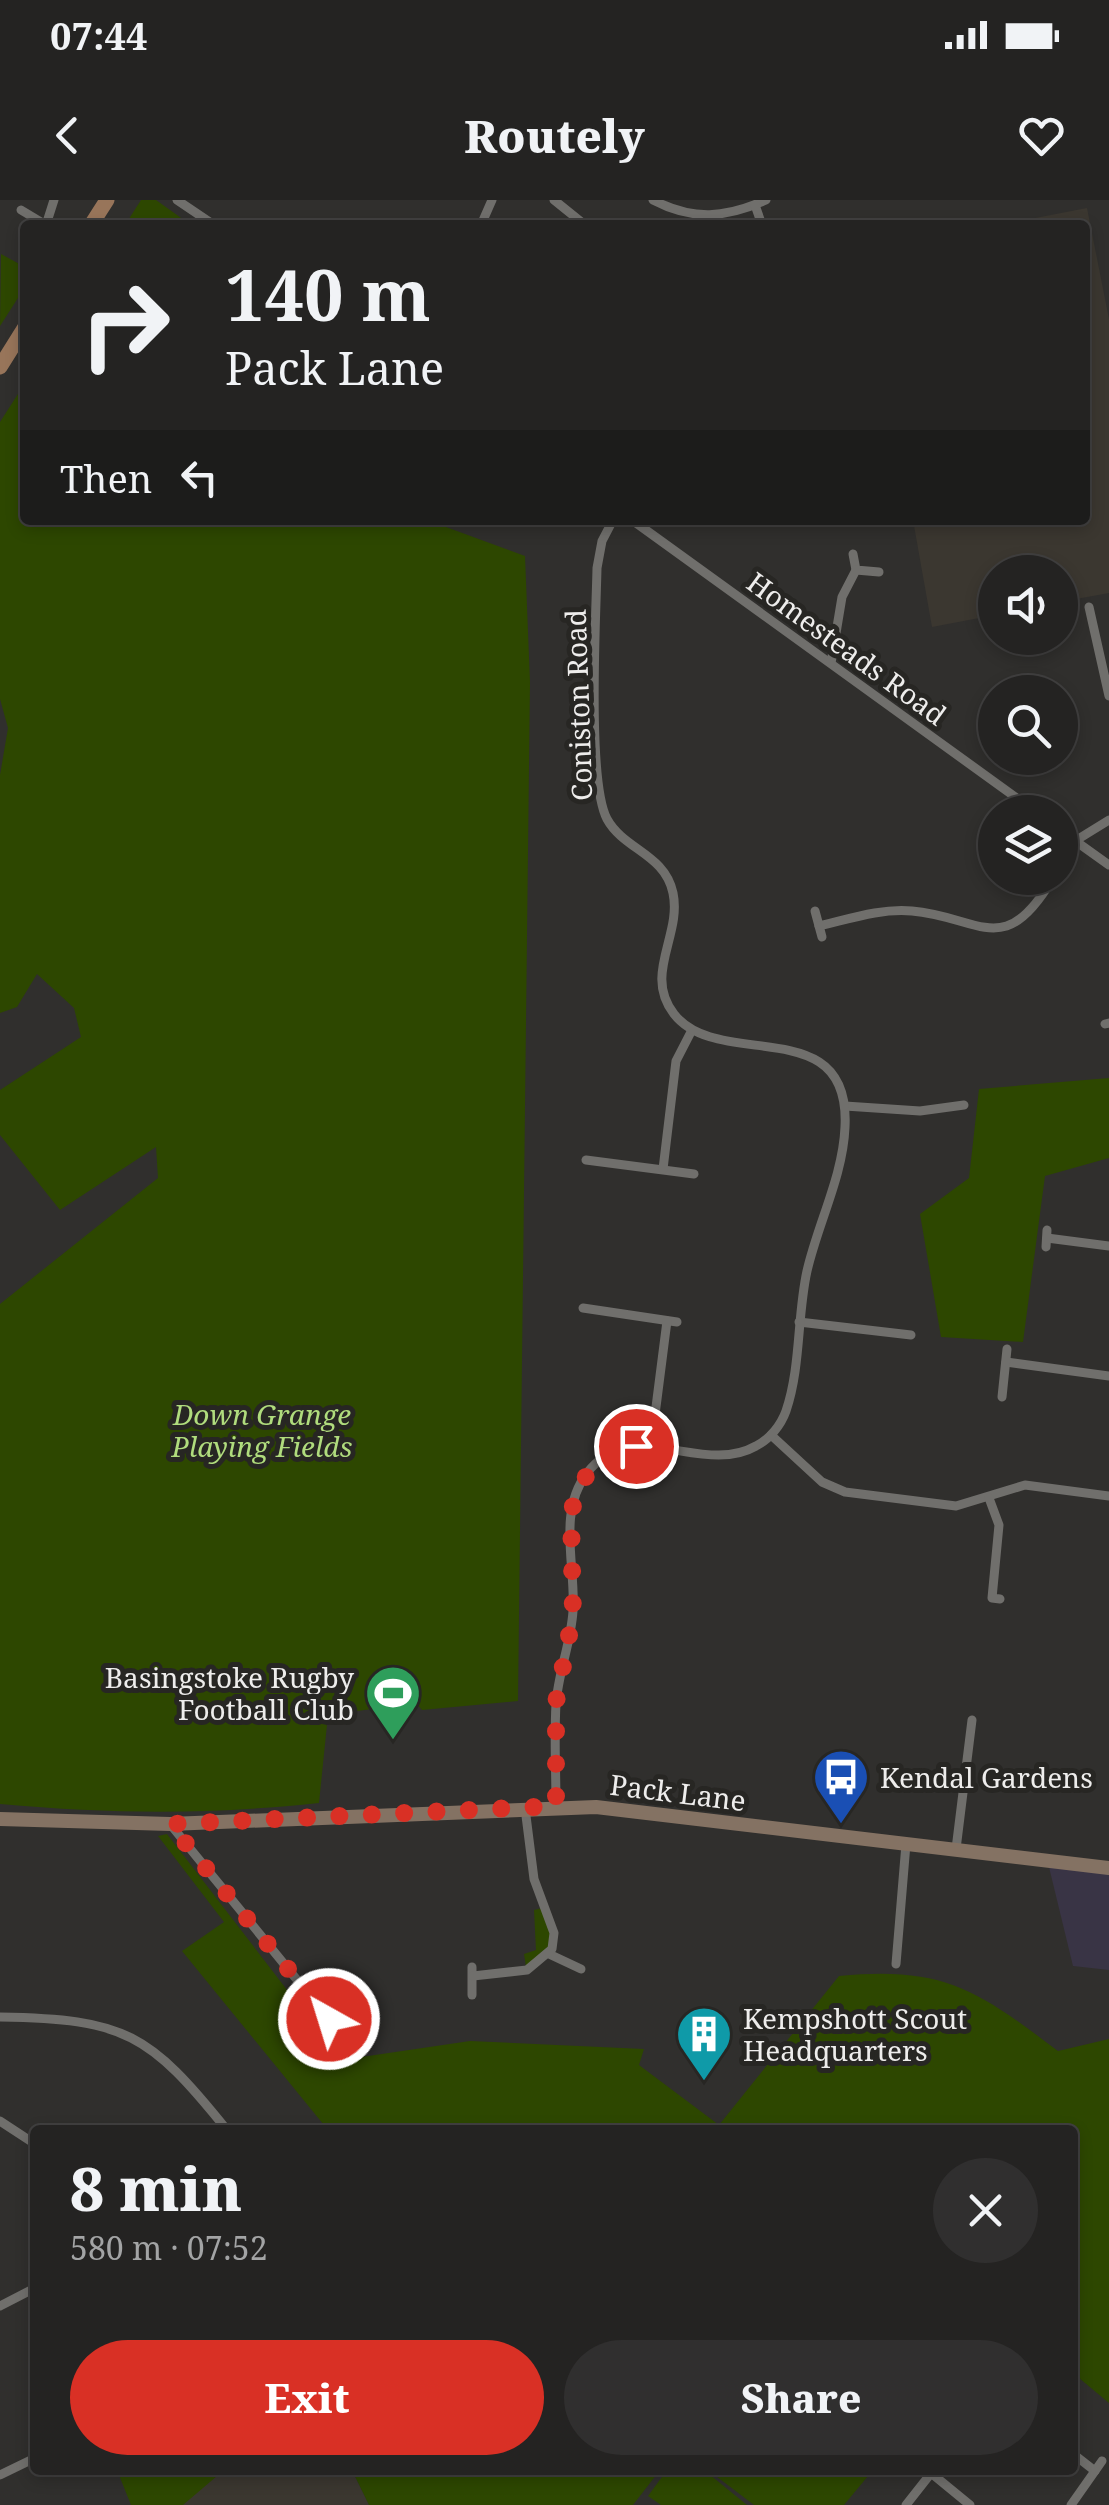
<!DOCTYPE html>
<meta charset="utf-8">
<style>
body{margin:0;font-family:"Noto Serif",serif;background:#302f2f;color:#f1f3f6;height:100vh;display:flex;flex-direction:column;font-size:38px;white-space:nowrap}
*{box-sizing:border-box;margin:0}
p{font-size:32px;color:#a3a4a5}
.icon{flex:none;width:55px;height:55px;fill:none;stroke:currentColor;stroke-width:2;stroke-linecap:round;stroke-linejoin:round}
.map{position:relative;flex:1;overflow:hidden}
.drawer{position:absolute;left:30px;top:1925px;width:1048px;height:350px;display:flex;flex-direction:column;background:#242322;border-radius:10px;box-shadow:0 5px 15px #0003,0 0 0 2px #414040}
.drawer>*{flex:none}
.hud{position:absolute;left:20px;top:20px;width:1070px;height:305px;border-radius:10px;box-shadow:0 5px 15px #0003,0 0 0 2px #414040;background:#242322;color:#f1f3f6;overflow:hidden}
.fabs{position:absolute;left:978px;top:355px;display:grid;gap:20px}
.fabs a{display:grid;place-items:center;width:100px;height:100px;border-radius:50%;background:#242322;box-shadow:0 5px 15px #0003,0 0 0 2px #414040;font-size:50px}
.pin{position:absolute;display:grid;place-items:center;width:85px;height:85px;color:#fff;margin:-42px;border:5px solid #fff;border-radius:50%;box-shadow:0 2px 10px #0007}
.me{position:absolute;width:110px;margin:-55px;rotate:321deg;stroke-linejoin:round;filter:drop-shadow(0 0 8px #0008)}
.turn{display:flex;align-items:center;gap:35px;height:210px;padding:0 40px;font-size:45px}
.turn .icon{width:130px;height:130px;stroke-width:2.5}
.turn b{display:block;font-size:70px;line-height:85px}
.then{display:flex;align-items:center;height:95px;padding:0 40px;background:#0003;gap:20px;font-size:38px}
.round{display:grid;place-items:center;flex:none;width:105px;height:105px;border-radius:52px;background:#302f2f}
.headline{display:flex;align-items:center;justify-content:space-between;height:170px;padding:0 40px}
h1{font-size:60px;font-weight:800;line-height:75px}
.action{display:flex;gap:20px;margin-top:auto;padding:20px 40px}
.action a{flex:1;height:115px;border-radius:60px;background:#d93025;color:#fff;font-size:40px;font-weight:800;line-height:115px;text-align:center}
.action a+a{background:#302f2f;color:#f1f3f6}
.status{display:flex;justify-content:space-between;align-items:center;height:70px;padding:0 50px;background:#242322;direction:ltr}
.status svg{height:28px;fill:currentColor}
header{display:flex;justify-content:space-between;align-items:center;height:130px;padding:0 40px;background:#242322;font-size:45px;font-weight:800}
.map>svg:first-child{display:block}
.commercial{fill:#393445}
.built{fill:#3b3730}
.green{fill:#2d4700}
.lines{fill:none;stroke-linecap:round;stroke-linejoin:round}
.street{stroke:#706f6c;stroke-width:9}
.secondary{stroke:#847263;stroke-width:14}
.primary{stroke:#98755a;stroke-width:15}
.route{stroke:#d93025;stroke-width:18;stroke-dasharray:0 32.4}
.labels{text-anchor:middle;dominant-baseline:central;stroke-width:10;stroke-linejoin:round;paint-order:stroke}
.street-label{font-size:28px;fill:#eeedec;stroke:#272623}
.park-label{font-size:28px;font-style:italic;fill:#b0dc7d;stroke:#272623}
.poi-label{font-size:28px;fill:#eeedec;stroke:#272623;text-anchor:start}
</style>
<div class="status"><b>07:44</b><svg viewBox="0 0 49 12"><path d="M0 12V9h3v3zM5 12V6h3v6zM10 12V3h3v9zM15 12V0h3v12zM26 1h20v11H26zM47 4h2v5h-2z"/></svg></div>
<header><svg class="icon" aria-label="back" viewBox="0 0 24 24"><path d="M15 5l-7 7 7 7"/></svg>Routely<svg class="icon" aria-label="heart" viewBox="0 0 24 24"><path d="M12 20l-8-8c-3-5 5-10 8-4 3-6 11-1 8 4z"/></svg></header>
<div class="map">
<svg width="1109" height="2305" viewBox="0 0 1109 2305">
<rect width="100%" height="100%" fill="#302f2d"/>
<!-- commercial -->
<polygon class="commercial" points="1049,1667 1109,1674 1109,1770 1073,1766"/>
<!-- built -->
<g class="built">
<polygon points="1087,8 1109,119 1109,393 1060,402 1060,372 995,372 995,415 932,427 913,320 1085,320 1085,25 1000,25"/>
<polygon points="210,2270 352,2270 369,2305 141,2305"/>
</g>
<!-- green -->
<g class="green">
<polygon points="141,0 156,0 191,25 125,25"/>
<polygon points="1,54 25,67 25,87 0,126"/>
<path d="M 25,183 L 25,320 L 427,320 L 525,356 L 530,482 L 518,1501 L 422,1510 L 416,1503 L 328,1515 L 319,1603 C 206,1615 113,1614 0,1604 L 0,1104 L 158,978 L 156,947 L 60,1010 L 0,935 L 0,890 L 81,837 L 74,808 L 37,774 L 17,807 L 0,813 L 0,575 L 8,528 L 0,499 L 0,222 Z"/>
<polygon points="1109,878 1109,958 1045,976 1023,1142 941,1137 920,1014 969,978 979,889"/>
<path d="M 167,1634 L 341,1860 L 470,1841 L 644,1849 L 639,1865 L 719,1925 L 839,1776 C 944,1766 977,1790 1058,1851 L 1109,1839 L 1109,2203 L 1073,2173 L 1072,1930 L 328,1930 L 182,1751 L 224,1722 L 158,1636 Z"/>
<polygon points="542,1708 552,1732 549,1750 526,1767 524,1754 536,1750 534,1710"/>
<polygon points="117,2270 252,2270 217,2276 183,2305 131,2305"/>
<polygon points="352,2270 660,2270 633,2305 369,2305"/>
<polygon points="667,2270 704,2270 747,2305 661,2305 648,2296"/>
<polygon points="708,2270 873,2270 844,2305 754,2305"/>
</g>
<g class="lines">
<!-- street -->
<g class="street">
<polyline points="177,0 214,25"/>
<polyline points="554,0 585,25"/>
<path d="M 653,0 C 693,21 726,18 766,0"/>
<polyline points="755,5 762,25"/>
<polyline points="21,10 46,25"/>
<polyline points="46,25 54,0"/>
<polyline points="481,25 492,0"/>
<polyline points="632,320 1036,612"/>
<polyline points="853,354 856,370 879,372"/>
<polyline points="1089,407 1109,496"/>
<polyline points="831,463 842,397 856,370"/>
<polyline points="1060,630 1109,665"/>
<polyline points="1060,666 1075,641 1109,620"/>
<polyline points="815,711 822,737"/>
<path d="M 819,726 C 849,719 881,708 912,711 C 981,717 1004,761 1053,678"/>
<polyline points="1105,824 1109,823"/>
<polyline points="845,906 920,911 964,905"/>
<polyline points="586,960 694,974"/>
<polyline points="663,969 676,861 692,830"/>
<polyline points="1047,1038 1109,1046"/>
<polyline points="1046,1047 1047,1030"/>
<polyline points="583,1108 677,1122"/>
<polyline points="799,1122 911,1135"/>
<polyline points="1006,1162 1109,1176"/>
<polyline points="1002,1197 1007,1149"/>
<polyline points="771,1235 822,1282 845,1292 956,1306 1025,1285 1109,1296"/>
<polyline points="651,1246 667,1121"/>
<polyline points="989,1298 999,1325 992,1398 1000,1399"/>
<path d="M 556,1606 C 556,1572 554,1538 556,1504 C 558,1473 571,1443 573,1411 C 576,1367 557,1312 587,1273 C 632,1214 702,1277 756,1246 C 770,1239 781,1225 786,1211 C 801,1167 797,1116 807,1071 C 818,1023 843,976 845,927 C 851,810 719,872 674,814 C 643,774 682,736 673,693 C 665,654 624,650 607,619 C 587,581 596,418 597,368 L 602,341 L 613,320"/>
<polyline points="170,1624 329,1819"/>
<polyline points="956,1649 972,1520"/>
<polyline points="549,1754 581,1769"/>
<polyline points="896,1764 906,1644"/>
<polyline points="472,1767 472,1795"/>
<polyline points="473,1776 527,1770 552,1749 554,1733 534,1679 525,1608"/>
<path d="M 0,1817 C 125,1819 149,1833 227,1930"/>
<polyline points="0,1921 35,1944"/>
<polyline points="0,2106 35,2088"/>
<polyline points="1072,2253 1095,2271"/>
<polyline points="931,2273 970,2305"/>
<polyline points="0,2275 35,2258"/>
<polyline points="906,2305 932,2272"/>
<polyline points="1071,2305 1102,2261"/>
</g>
<!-- secondary -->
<polyline class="secondary" points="0,1619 170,1624 596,1607 1109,1668"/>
<!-- primary -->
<g class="primary">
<polyline points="91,25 107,0"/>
<polyline points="0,167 25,127"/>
</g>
</g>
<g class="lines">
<!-- route -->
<polyline class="route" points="329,1819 170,1624 556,1606 556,1502 573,1415 571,1312 580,1285 595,1264 614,1251 636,1246"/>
</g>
<!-- icons -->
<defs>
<g id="stadium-pin" transform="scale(2.875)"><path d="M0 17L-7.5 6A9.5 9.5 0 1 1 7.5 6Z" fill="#2e9e5b" stroke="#272623"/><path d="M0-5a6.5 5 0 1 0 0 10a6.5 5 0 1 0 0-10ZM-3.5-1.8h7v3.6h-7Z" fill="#fff"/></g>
<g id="bus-pin" transform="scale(2.875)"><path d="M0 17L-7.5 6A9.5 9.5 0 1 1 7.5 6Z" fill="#1a4fb4" stroke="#272623"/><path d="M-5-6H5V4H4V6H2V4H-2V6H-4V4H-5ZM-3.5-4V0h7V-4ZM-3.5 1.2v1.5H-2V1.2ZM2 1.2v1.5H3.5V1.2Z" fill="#fff"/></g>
<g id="building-pin" transform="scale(2.875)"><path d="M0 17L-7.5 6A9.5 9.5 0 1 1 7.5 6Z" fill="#0f9aa8" stroke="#272623"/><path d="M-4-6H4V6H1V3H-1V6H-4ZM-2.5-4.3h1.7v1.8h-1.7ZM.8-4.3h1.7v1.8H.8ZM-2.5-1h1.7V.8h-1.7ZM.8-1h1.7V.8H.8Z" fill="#fff"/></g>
</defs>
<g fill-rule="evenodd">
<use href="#stadium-pin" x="393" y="1493"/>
<use href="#bus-pin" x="841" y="1577"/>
<use href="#building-pin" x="704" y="1834"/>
</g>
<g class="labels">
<!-- street labels -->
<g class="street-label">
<text transform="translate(847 448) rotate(36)">Homesteads Road</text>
<text transform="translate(578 505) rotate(-92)">Coniston Road</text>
<text transform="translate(678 1592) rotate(7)">Pack Lane</text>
</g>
<!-- park labels -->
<g class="park-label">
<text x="262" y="1214">Down Grange<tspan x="262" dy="32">Playing Fields</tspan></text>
</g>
<!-- poi labels -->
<g class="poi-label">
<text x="354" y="1477" text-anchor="end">Basingstoke Rugby<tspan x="354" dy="32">Football Club</tspan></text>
<text x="880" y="1577">Kendal Gardens</text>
<text x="743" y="1818">Kempshott Scout<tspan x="743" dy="32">Headquarters</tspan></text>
</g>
</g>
</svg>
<div class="fabs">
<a><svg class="icon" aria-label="sound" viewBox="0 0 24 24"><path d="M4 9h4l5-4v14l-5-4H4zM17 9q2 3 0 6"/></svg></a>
<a><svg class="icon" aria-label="search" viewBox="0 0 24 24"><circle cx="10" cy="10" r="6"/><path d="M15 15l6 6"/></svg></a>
<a><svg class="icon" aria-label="layers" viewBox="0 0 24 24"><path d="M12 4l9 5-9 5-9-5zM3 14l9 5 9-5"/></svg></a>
</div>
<div class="pin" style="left:636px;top:1246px;background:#d93025"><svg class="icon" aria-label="arrive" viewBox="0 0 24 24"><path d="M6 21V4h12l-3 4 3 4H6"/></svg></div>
<svg class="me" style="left:329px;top:1819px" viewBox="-20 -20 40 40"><circle r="17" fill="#d93025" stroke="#fff" stroke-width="3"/><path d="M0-11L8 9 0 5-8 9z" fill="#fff"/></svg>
<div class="hud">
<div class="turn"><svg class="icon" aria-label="right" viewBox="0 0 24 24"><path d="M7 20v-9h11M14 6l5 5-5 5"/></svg><div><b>140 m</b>Pack Lane</div></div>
<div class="then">Then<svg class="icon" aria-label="left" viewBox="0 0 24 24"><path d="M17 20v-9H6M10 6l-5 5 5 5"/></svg></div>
</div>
<section class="drawer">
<div class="headline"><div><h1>8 min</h1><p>580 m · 07:52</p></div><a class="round"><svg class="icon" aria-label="close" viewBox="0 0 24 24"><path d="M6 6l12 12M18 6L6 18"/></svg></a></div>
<div class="action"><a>Exit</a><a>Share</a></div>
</section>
</div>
